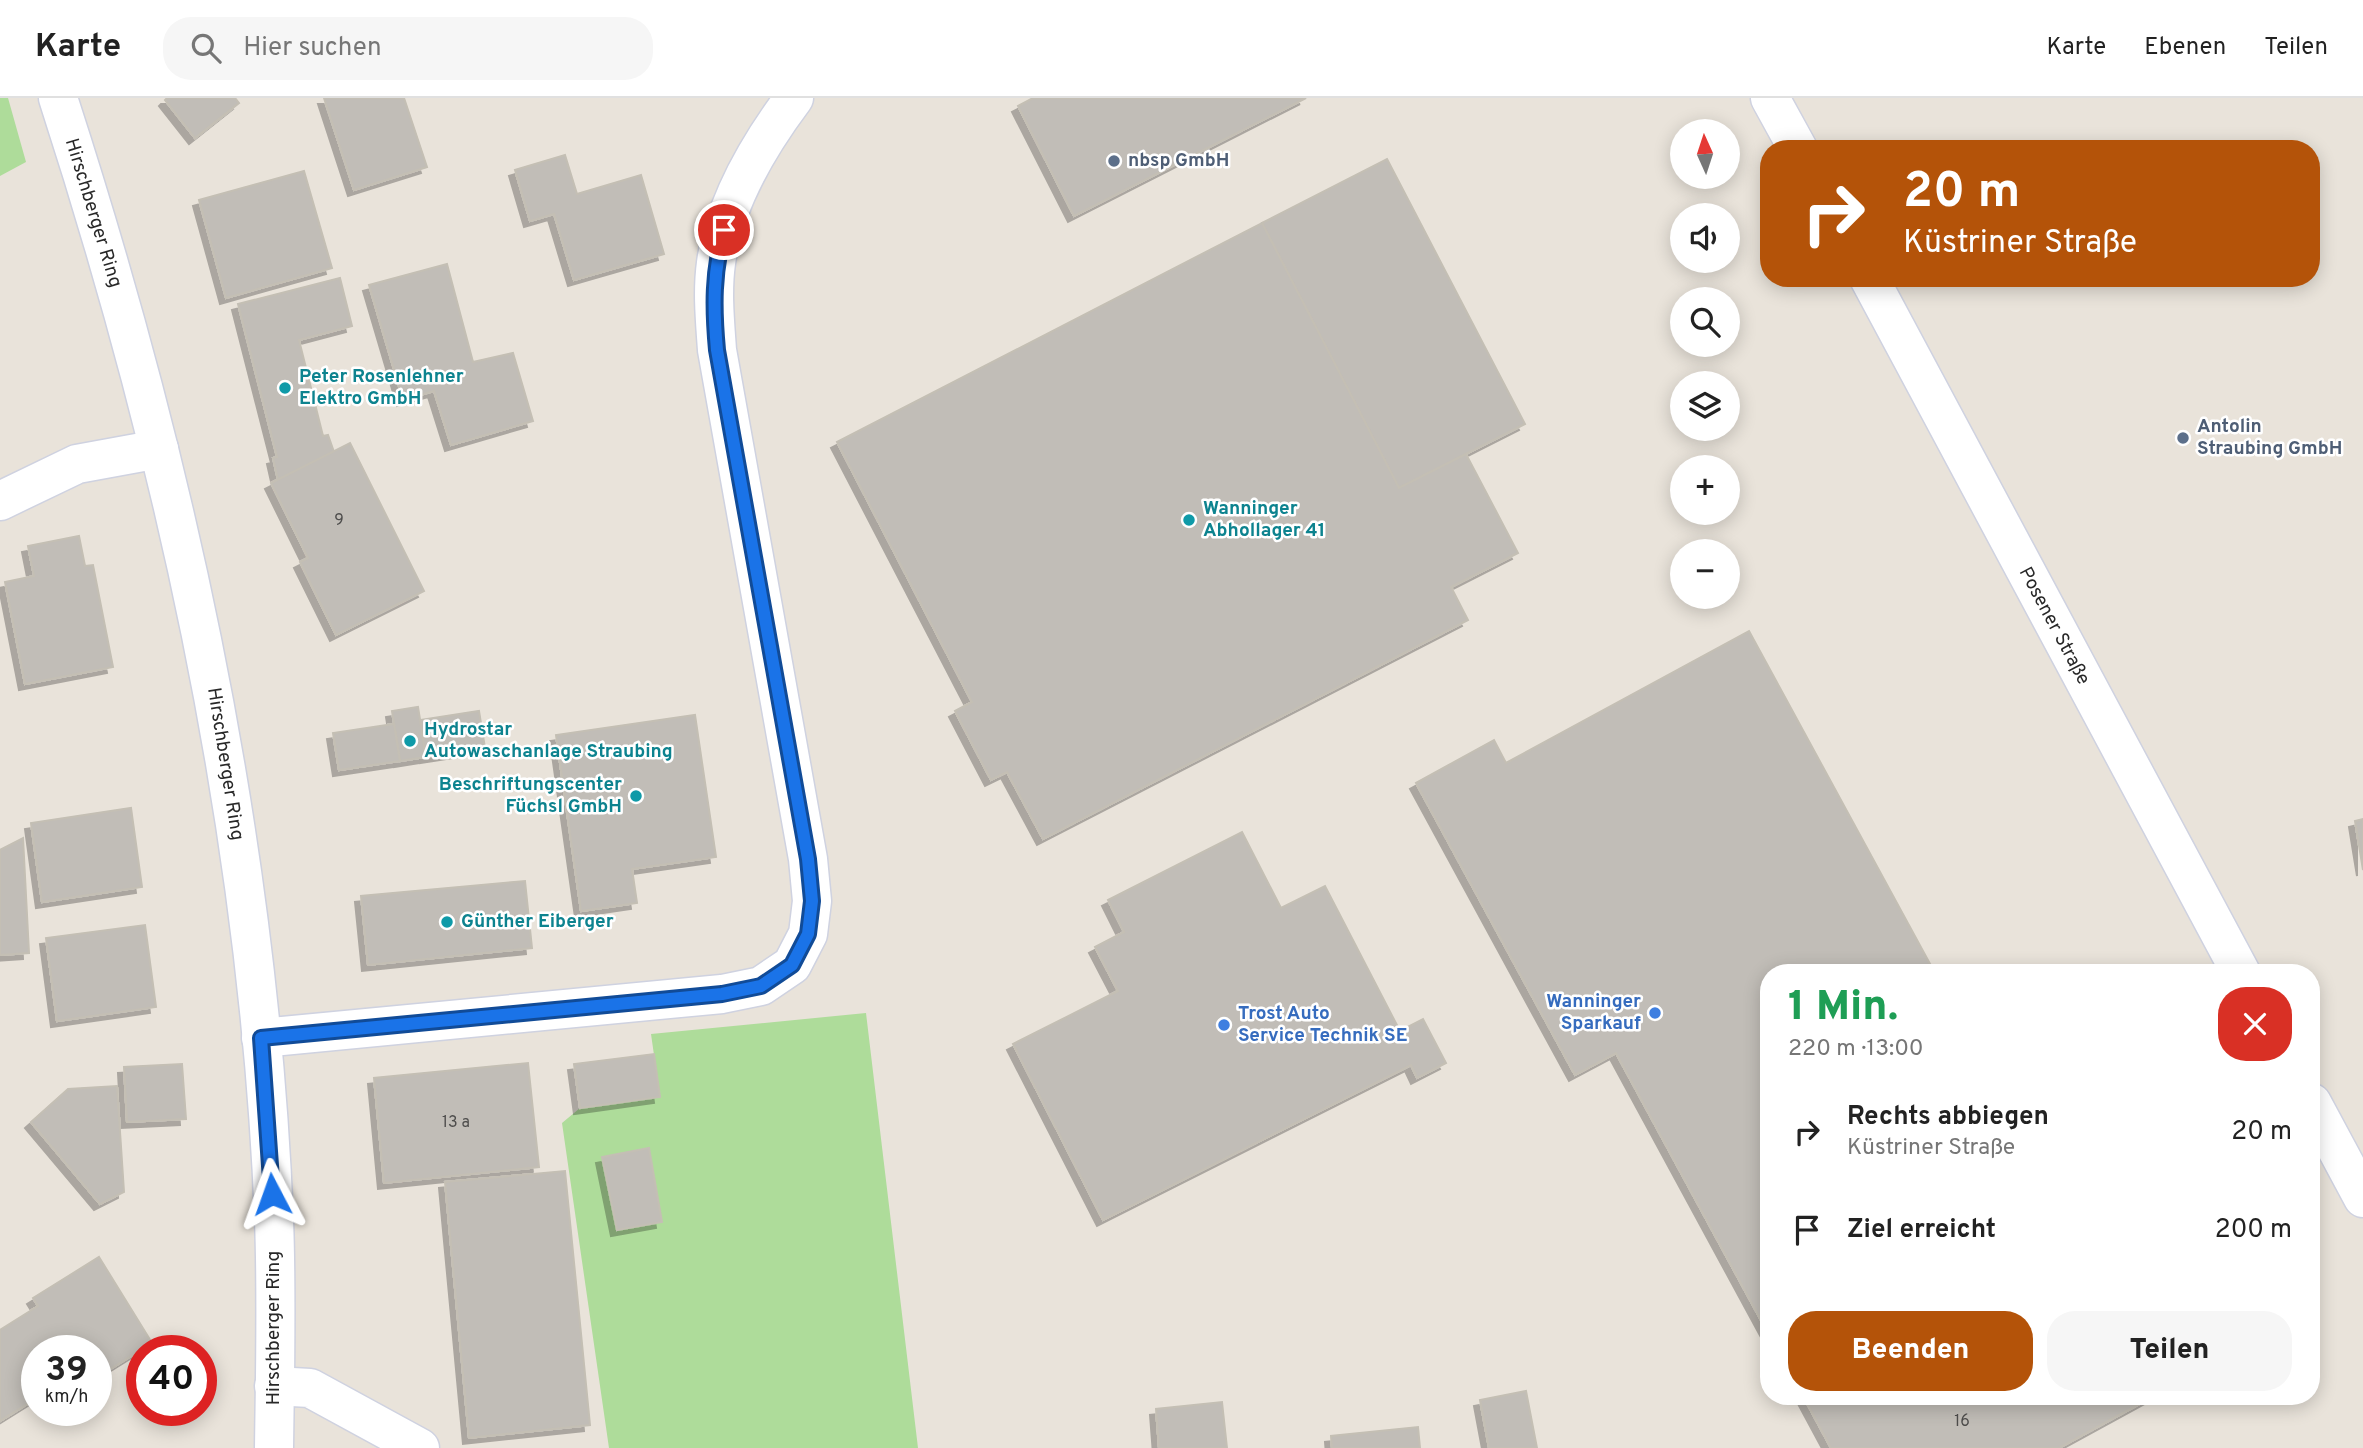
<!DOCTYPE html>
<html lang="de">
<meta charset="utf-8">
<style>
body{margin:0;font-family:Overpass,sans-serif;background:#f6f6f6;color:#222;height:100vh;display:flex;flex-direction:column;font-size:26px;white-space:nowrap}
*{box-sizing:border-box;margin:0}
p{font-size:23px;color:#767676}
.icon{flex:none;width:38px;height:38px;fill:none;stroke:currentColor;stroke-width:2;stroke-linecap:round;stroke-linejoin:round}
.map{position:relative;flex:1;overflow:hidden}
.panel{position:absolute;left:1760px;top:866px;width:560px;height:441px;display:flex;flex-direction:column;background:#fff;border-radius:28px;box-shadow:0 4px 18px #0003}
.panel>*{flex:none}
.banner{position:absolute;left:1760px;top:42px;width:560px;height:147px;border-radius:28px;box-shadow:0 4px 18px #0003;background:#b45309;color:#fff;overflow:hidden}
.needle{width:46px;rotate:357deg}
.controls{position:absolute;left:1670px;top:21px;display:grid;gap:14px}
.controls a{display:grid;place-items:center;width:70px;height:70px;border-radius:50%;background:#fff;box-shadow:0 4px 18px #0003;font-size:35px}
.speed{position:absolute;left:21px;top:1237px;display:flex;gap:14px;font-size:35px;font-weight:700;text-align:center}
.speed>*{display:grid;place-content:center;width:91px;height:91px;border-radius:50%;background:#fff;box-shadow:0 4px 18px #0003;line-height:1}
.speed small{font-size:18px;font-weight:400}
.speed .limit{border:10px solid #d22;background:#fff;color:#111}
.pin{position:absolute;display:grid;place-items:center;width:60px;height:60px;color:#fff;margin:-30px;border:4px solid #fff;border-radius:50%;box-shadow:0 2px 7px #0007}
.me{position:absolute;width:77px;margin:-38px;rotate:356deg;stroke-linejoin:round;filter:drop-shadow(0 0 5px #0008)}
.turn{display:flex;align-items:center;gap:24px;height:147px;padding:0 28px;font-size:32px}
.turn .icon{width:91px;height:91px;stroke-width:2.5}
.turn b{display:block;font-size:49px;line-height:60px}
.round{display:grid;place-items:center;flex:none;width:74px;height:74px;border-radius:28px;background:#f6f6f6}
.overview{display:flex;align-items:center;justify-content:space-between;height:119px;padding:0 28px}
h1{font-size:42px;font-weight:800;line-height:52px;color:#1e9e55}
.action{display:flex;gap:14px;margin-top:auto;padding:14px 28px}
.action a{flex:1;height:80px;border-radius:28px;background:#b45309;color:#fff;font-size:28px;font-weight:800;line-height:80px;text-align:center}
.action a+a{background:#f6f6f6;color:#222}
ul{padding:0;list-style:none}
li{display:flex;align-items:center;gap:21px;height:98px;padding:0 28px}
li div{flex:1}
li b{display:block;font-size:26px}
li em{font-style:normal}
header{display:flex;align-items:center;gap:42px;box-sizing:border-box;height:98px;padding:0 35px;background:#fff;border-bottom:2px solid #e0e0e0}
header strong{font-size:33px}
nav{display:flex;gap:38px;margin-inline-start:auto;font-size:24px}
.search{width:490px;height:63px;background:#f6f6f6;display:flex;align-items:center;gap:18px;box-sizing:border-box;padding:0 24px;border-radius:28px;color:#767676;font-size:26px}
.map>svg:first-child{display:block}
.green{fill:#aedc9a}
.building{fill:#c1bdb7;stroke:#c4bfb4;stroke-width:2;filter:url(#shadow)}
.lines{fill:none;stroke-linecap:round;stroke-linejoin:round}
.minor-casing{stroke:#cfd2e0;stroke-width:41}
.minor{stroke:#fff;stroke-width:38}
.route-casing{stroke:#114b97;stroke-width:18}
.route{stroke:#1a73e8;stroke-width:12}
.service-dot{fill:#5c6f8a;stroke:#fff;stroke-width:2.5}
.culture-dot{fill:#0f9aa8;stroke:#fff;stroke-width:2.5}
.shop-dot{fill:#3f7fe0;stroke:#fff;stroke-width:2.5}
.labels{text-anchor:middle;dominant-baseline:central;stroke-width:5;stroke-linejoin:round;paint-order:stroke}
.number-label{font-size:16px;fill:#4e4d4c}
.service-label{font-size:19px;font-weight:bold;fill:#4e5e75;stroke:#fff;text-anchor:start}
.street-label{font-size:19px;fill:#282828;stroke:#fff}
.culture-label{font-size:19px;font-weight:bold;fill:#0d838f;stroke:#fff;text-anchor:start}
.shop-label{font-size:19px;font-weight:bold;fill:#366cbe;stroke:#fff;text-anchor:end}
</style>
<header>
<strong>Karte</strong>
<div class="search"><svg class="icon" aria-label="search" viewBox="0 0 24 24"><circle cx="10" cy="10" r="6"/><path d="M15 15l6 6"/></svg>Hier suchen</div>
<nav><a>Karte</a><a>Ebenen</a><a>Teilen</a></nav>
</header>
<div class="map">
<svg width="2363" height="1350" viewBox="0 0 2363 1350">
<defs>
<filter id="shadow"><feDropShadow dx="-6" dy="6" stdDeviation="0" flood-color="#0004"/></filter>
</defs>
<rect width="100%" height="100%" fill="#e9e3da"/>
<!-- green -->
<g class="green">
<polygon points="0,0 8,0 26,64 0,78"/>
<polygon points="866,915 918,1350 609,1350 562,1025 580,1010 660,999 651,936"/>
</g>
<!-- building -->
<g class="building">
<polygon points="167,0 235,0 239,5 195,40 165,2"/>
<polygon points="324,0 404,0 427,69 354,92"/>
<polygon points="1033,0 1306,0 1074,118 1018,8"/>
<polygon points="565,57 577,96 641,77 664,156 574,182 554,116 530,123 515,72"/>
<polygon points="1387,61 1525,326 1399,390 1262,125"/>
<polygon points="304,73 332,170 226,200 199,102"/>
<polygon points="1262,125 1399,390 1466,356 1518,455 1451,489 1468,522 1043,741 1007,674 991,682 955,613 972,604 837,344"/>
<polygon points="447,166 473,264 513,255 533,323 451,347 434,293 403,302 369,187"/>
<polygon points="340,180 352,228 299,242 323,338 328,337 334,354 278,382 273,360 277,359 238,206"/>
<polygon points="350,345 424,493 336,537 300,464 308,460 271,385"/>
<polygon points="79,438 85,468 93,467 113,569 25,586 5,484 34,478 28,448"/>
<polygon points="1749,533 1935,875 1769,875 1769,1237 1616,955 1575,977 1416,685 1494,642 1506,665"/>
<polygon points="418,609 426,659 400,663 392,613"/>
<polygon points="479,613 485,650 426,659 420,622"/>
<polygon points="695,617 716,759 632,771 637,805 581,813 556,637"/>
<polygon points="394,626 400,663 339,672 333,635"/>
<polygon points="131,710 142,789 42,804 31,725"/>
<polygon points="2363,721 2363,772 2355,723"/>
<polygon points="1242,734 1281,810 1325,788 1400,933 1423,921 1446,965 1417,980 1411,967 1103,1122 1013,946 1118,893 1095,849 1124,834 1108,802"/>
<polygon points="23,740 29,855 0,857 0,752"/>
<polygon points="525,783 532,850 368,867 361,798"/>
<polygon points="145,827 156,909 57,923 46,840"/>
<polygon points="654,956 660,999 580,1010 574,966"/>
<polygon points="528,965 539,1069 384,1085 374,980"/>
<polygon points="182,966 186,1021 127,1024 124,969"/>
<polygon points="117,988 124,1094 100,1106 31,1024 68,991"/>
<polygon points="649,1050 662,1124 617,1132 602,1059"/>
<polygon points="565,1073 590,1327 469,1340 445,1084"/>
<polygon points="99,1159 152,1245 96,1280 96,1253 37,1253 37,1300 0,1323 0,1232 38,1208 33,1200"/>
<polygon points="1526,1293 1537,1350 1489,1350 1480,1302"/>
<polygon points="1803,1298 2154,1298 2059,1350 1831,1350"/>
<polygon points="1222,1304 1227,1350 1159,1350 1156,1311"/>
<polygon points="1418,1329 1420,1350 1332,1350 1331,1338"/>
</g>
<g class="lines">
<!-- minor casing -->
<g class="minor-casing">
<g id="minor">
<path d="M 58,0 C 176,363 259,740 274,1122 C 277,1198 275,1274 274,1350"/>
<polyline points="1770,0 1798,51"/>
<polyline points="1869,180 2241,875"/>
<polyline points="0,403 77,366 159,351"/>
<path d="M 261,940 L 722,896 L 761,888 L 792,867 L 808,836 L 812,803 L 808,761 L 717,252 C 715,223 712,194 716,165 C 724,105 758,48 794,0"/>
<polyline points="2312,1005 2363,1100"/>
<polyline points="274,1288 310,1290 420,1350"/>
</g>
</g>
<!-- minor -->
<use href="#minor" class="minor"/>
</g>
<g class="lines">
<!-- route casing -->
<g class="route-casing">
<path id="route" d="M 272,1096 L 261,940 L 722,896 L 761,888 L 792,867 L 808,836 L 812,803 L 808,761 L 717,252 C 713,208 713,175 724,132"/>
</g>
<!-- route -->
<use href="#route" class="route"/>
</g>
<!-- markers -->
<g class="service-dot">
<circle cx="1114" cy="63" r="7"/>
<circle cx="2183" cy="340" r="7"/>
</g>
<g class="culture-dot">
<circle cx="285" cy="290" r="7"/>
<circle cx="1189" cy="422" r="7"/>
<circle cx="410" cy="643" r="7"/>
<circle cx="636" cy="698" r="7"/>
<circle cx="447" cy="824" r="7"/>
</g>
<g class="shop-dot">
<circle cx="1655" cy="915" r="7"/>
<circle cx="1224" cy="927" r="7"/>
</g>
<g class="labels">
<!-- number labels -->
<g class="number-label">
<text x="339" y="423">9</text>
<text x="456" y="1025">13 a</text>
<text x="1962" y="1324">16</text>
</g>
<!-- service labels -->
<g class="service-label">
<text x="1128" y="63">nbsp GmbH</text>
<text x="2197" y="329">Antolin<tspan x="2197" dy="22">Straubing GmbH</tspan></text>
</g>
<!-- street labels -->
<g class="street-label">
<text transform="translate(93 115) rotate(73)">Hirschberger Ring</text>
<text transform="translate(2054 528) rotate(62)">Posener Straße</text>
<text transform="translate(225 666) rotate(81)">Hirschberger Ring</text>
<text transform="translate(274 1230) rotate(-90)">Hirschberger Ring</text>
</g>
<!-- culture labels -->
<g class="culture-label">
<text x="299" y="279">Peter Rosenlehner<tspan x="299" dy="22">Elektro GmbH</tspan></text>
<text x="1203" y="411">Wanninger<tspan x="1203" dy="22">Abhollager 41</tspan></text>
<text x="424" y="632">Hydrostar<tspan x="424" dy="22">Autowaschanlage Straubing</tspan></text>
<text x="622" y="687" text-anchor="end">Beschriftungscenter<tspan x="622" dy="22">Füchsl GmbH</tspan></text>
<text x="461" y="824">Günther Eiberger</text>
</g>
<!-- shop labels -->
<g class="shop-label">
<text x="1641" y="904">Wanninger<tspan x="1641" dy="22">Sparkauf</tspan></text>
<text x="1238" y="916" text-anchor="start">Trost Auto<tspan x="1238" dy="22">Service Technik SE</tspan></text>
</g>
</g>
</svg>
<div class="controls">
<a><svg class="needle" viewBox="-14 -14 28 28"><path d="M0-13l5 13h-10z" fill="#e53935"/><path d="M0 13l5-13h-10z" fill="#767676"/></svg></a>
<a><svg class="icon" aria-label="sound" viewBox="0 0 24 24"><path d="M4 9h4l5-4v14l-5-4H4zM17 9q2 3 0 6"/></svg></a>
<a><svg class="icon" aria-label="search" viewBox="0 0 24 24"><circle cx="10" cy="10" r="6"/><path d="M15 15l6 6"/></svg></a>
<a><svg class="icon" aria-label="layers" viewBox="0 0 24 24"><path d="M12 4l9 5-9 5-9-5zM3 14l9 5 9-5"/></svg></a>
<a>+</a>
<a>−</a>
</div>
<div class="speed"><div>39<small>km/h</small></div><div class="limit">40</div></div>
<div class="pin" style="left:724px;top:132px;background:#d93025"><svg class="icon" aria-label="arrive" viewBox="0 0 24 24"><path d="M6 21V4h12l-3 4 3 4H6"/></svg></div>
<svg class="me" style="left:272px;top:1096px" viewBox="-20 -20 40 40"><path d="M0-17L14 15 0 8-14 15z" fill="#1a73e8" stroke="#fff" stroke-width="4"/></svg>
<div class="banner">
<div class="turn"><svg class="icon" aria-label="right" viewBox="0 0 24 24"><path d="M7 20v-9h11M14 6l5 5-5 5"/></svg><div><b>20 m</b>Küstriner Straße</div></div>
</div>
<section class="panel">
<div class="overview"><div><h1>1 Min.</h1><p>220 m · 13:00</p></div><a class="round" style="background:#d93025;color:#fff"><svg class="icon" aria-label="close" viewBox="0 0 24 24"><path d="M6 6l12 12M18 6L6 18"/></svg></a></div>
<ul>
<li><svg class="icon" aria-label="right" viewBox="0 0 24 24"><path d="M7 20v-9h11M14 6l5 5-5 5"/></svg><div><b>Rechts abbiegen</b><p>Küstriner Straße</p></div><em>20 m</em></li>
<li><svg class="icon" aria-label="arrive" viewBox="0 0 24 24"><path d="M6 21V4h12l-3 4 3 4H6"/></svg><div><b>Ziel erreicht</b></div><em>200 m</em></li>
</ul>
<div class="action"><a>Beenden</a><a>Teilen</a></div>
</section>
</div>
